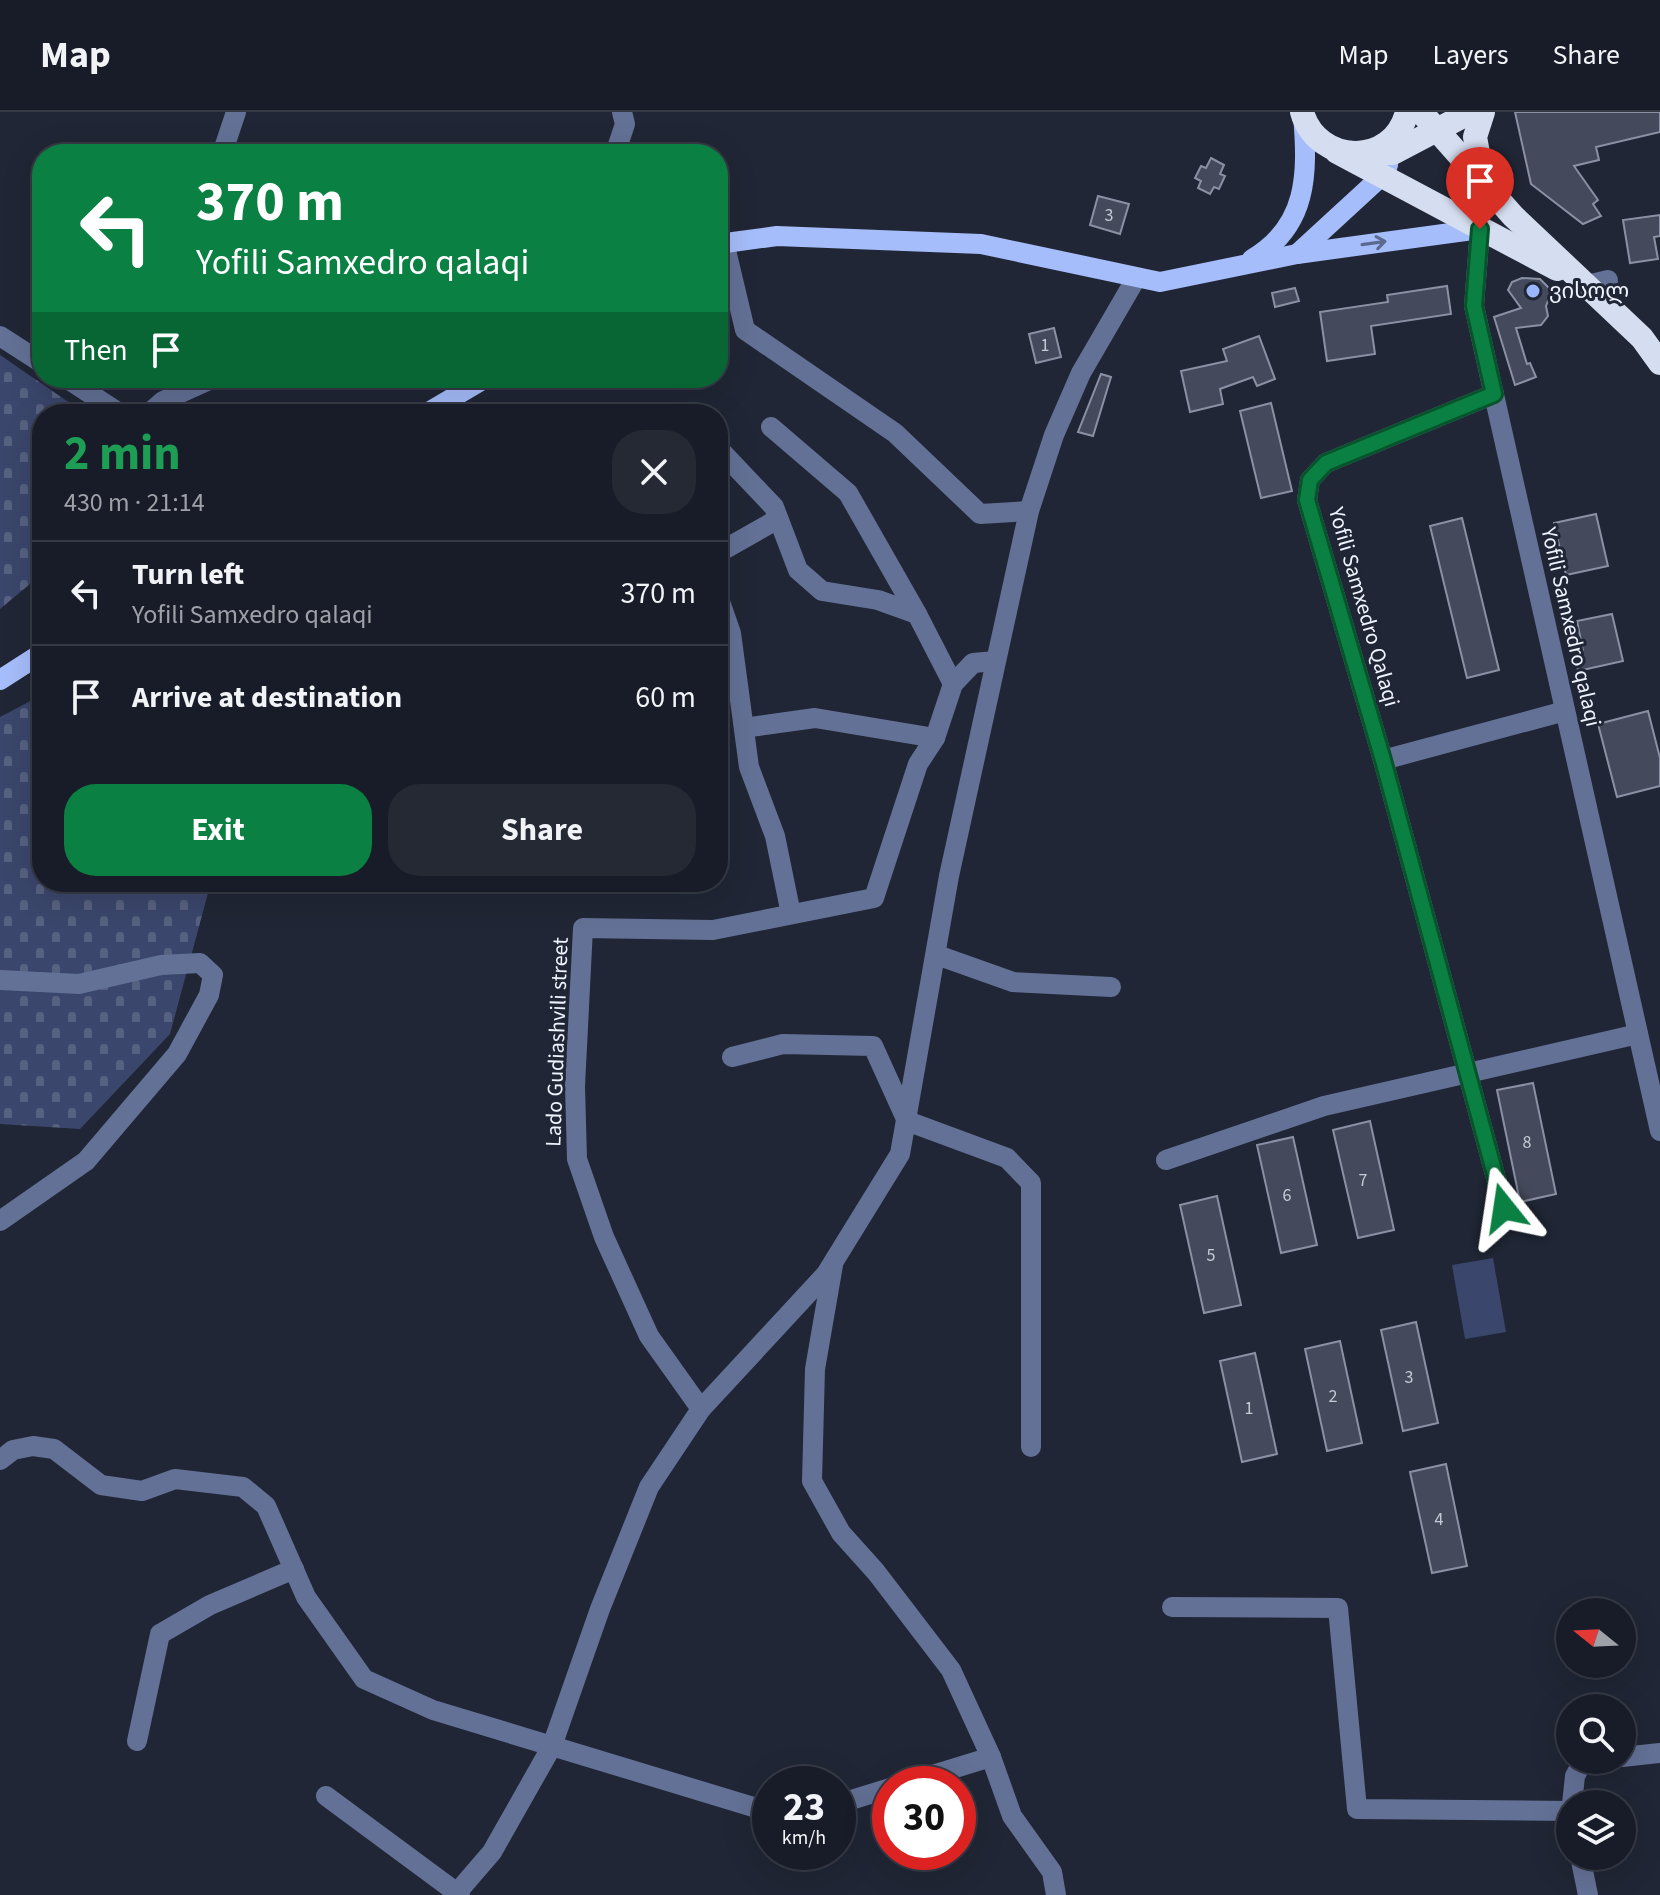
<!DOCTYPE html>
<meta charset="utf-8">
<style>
body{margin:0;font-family:"Source Sans 3","Noto Sans Georgian",sans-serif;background:#252934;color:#f1f3f6;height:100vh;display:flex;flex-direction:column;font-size:30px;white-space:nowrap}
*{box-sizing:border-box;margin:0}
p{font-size:26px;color:#9fa1a8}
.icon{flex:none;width:44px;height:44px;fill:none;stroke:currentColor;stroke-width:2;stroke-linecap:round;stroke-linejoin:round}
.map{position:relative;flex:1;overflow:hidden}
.side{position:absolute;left:32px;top:292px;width:696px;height:488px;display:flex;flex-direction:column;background:#181c28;border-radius:32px;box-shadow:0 8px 32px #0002,0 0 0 2px #363a45}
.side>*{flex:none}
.top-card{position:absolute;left:32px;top:32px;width:696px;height:244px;border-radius:32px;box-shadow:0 8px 32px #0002,0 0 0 2px #363a45;background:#0b8043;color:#fff;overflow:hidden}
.needle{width:52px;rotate:288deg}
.controls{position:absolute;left:1556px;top:1486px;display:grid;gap:16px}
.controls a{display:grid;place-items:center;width:80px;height:80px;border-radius:50%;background:#181c28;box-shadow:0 8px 32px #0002,0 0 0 2px #363a45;font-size:40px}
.speed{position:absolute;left:752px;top:1654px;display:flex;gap:16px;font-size:40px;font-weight:700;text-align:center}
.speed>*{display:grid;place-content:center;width:104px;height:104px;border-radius:50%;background:#181c28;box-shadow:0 8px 32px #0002,0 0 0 2px #363a45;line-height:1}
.speed small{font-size:20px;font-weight:400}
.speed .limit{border:12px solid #d22;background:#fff;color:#111}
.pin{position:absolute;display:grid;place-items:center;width:68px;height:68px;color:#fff;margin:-82px -34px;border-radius:50% 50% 50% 0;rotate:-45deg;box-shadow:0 0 8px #0007}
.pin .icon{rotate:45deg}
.me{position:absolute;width:88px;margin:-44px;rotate:345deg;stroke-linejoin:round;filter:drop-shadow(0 0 6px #0008)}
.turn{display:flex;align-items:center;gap:28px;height:168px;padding:0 32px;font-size:36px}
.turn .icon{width:104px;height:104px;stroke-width:2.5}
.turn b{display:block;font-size:56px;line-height:68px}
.then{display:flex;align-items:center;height:76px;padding:0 32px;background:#0003;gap:16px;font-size:30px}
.round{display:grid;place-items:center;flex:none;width:84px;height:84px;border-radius:32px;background:#252934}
.head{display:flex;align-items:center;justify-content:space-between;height:136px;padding:0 32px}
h1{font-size:48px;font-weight:700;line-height:60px;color:#1e9e55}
.primary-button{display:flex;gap:16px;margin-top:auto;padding:16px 32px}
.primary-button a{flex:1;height:92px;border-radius:32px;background:#0b8043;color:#fff;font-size:32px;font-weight:700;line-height:92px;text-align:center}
.primary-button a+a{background:#252934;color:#f1f3f6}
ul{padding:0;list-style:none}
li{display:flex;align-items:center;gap:24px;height:104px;padding:0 32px;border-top:2px solid #363a45}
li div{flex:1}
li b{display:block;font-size:30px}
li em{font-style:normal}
header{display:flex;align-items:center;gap:48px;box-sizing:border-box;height:112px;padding:0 40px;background:#181c28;border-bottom:2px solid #363a45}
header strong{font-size:38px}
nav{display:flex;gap:44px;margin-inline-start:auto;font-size:28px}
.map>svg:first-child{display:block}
.cemetery{fill:url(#cemetery-stones)}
.garden{fill:#3a466b}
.building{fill:#444a5b;stroke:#8a91a4;stroke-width:2}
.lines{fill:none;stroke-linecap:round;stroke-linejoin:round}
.minor{stroke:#637196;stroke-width:20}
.major{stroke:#a6bdfb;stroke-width:20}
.highway{stroke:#d5ddf0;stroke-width:24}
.oneway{stroke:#5c6a8e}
.route-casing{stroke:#07532c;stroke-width:20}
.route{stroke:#0b8043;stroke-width:14}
.poi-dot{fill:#9bb5fd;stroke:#202635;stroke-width:3}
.labels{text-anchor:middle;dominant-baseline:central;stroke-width:6;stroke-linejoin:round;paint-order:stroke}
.number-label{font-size:18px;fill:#c5cad5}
.poi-label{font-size:22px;fill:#f0f4fe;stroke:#202635;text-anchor:start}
.street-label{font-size:22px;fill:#f0f4fe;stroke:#202635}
</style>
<header>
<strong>Map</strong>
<nav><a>Map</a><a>Layers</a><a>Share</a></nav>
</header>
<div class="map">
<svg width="1660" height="1783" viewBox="0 0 1660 1783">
<defs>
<pattern id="cemetery-stones" width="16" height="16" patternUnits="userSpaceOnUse" patternTransform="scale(2)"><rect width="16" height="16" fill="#3a466b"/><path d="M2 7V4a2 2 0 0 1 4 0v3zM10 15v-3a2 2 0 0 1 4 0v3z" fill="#576181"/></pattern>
</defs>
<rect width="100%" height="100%" fill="#202635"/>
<!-- cemetery -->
<g class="cemetery">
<polygon points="0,243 86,302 42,302 42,462 0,497"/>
<polygon points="42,583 42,770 211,770 170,922 80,1017 0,1012 0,605"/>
</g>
<!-- garden -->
<polygon class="garden" points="1493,1146 1506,1220 1465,1227 1452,1153"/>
<!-- building -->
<g class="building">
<polygon points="1515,0 1660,0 1660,20 1596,35 1599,48 1574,54 1598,88 1593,92 1601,104 1583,112 1531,72"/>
<polygon points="1211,46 1224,53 1220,62 1225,64 1219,77 1214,75 1210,82 1198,76 1201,69 1195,66 1201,54 1206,56"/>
<polygon points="1098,84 1129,92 1120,122 1090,113"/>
<polygon points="1660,103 1660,124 1654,125 1658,147 1630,151 1623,108"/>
<polygon points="1522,166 1540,167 1552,179 1546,194 1548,204 1541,213 1516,216 1527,252 1530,251 1536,265 1515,273 1494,205 1521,196 1508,178 1512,170"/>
<polygon points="1447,174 1451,202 1371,214 1375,242 1327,249 1320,200 1388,190 1387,183"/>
<polygon points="1295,176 1299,189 1275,195 1272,181"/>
<polygon points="1054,216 1061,245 1036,251 1029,222"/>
<polygon points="1259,224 1275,267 1257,274 1253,265 1220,277 1223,292 1190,300 1181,259 1227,249 1223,237"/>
<polygon points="1101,262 1111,265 1093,324 1078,320"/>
<polygon points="1271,291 1292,379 1261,386 1240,299"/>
<polygon points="1596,402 1608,454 1566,463 1554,411"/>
<polygon points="1462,406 1499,558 1467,566 1430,414"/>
<polygon points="1612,502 1623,549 1578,559 1575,541 1583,539 1577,509"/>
<polygon points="1648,599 1660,646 1660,674 1617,685 1598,612"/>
<polygon points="1533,971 1556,1082 1520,1090 1497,978"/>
<polygon points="1370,1009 1394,1118 1358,1126 1333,1018"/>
<polygon points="1293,1025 1317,1133 1281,1141 1257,1033"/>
<polygon points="1217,1084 1241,1193 1204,1201 1180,1093"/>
<polygon points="1416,1210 1438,1311 1403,1319 1381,1218"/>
<polygon points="1340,1229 1362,1331 1327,1339 1305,1237"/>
<polygon points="1255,1241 1277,1342 1242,1350 1220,1249"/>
<polygon points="1446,1352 1467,1454 1432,1461 1410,1360"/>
</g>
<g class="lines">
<!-- minor -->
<g class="minor">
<polyline points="222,42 236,0"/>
<polyline points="615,42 625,12 622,0"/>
<polyline points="1480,117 1474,194 1660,1019"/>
<polyline points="724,130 745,218 895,321 980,402 1029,399"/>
<polyline points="1587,173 1608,168"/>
<polyline points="0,224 42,251"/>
<polyline points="66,266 121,302"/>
<polyline points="1494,282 1326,351 1310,368 1307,388 1383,648 1504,1096 1497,1103"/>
<polyline points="148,302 163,289 214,266"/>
<polyline points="771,315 848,381 917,502"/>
<polyline points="718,336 774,395 798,458 822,479 878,488 917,502 953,572"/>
<polyline points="718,441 778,407"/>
<polyline points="718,484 731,521 749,655 775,724 791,802"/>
<polyline points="744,616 815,606 935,626"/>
<polyline points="1383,648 1565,599"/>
<polyline points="937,843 1013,870 1111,875"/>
<polyline points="0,868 79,872 161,853 200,851 213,863 209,883 177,942 86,1049 0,1109"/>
<polyline points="732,945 783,932 873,934 907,1009 1007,1046 1031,1071 1031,1335"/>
<polyline points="1166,1048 1324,994 1638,922"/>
<polyline points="833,1153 815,1257 812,1369 841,1421 876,1460 951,1558 991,1645 1012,1704 1052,1760 1056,1783"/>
<polyline points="701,1297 649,1224 604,1125 577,1047 575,974 583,816 713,818 874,786 918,652 935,626 953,572 973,551 995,549"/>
<polyline points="0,1348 13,1338 33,1334 54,1337 101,1373 142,1379 175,1367 243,1375 266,1394 306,1485 364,1567 433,1598 770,1700"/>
<polyline points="1172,1495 1338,1496 1357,1697 1570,1699"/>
<polyline points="137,1629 160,1522 210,1493 294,1457"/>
<polyline points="1622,1645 1660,1641"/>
<polyline points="903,1672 991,1645"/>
<polyline points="326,1684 460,1783"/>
<polyline points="838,1692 890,1676"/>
<polyline points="1572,1692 1575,1664 1581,1653 1593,1648"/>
<polyline points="1580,1744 1588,1783"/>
<polyline points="455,1783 492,1740 552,1634 600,1497 649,1375 701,1297 826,1162 900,1042 949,764 1029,399 1054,323 1081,261 1135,168"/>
</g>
<!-- major -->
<g class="major">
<polyline points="718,132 777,124 981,132 1160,170 1297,142 1480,117"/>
<polyline points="1297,142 1383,63 1388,53"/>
<path d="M 1252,147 C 1308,114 1308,62 1303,3"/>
<polyline points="425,302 486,266"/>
<polyline points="0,568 42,541"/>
</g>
<!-- highway -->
<g class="highway">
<path d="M 1302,0 C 1317,53 1393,56 1407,0"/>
<polyline points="1421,0 1513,104 1642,226 1660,251"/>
<polyline points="1483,0 1475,25 1483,68"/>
<polyline points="1337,40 1557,157"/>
<polyline points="1375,41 1393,41 1471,0"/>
</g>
</g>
<!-- one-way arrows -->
<defs><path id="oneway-shaft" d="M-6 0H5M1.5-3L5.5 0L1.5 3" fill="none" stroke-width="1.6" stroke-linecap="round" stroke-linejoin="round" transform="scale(2)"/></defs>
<use class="oneway" href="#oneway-shaft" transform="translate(1374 131) rotate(-8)"/>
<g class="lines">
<!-- route casing -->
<g class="route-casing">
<polyline id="route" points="1480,117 1474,194 1494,282 1326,351 1310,368 1307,388 1383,648 1504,1096"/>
</g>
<!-- route -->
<use href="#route" class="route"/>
</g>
<!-- markers -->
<circle class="poi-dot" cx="1533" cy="179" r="8"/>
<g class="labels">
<!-- number labels -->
<g class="number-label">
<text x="1109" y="103">3</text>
<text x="1045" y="233">1</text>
<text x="1527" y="1030">8</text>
<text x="1363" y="1068">7</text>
<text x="1287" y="1083">6</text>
<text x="1211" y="1143">5</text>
<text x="1409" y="1265">3</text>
<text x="1333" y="1284">2</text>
<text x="1249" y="1296">1</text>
<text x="1439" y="1407">4</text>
</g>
<!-- poi labels -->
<g class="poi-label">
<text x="1549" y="179">ვისოლ</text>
</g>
<!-- street labels -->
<g class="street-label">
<text transform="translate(1364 495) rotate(74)">Yofili Samxedro Qalaqi</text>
<text transform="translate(1571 515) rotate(77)">Yofili Samxedro qalaqi</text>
<text transform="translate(557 930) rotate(-88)">Lado Gudiashvili street</text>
</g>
</g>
</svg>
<div class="controls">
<a><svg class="needle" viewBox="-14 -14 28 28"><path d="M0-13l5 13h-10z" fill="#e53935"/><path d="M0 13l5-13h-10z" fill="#9fa1a8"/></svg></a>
<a><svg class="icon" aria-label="search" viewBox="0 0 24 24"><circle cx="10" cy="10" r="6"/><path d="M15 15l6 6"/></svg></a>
<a><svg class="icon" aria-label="layers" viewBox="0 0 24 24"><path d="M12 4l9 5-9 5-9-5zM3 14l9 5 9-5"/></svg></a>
</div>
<div class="speed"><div>23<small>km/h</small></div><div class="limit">30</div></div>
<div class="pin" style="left:1480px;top:117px;background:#d93025"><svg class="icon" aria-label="arrive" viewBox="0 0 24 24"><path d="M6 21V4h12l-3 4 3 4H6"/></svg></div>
<svg class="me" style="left:1504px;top:1096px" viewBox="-20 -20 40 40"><path d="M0-17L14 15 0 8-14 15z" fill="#0b8043" stroke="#fff" stroke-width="4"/></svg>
<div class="top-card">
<div class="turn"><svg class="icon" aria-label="left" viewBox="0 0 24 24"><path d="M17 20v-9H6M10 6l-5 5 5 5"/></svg><div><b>370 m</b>Yofili Samxedro qalaqi</div></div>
<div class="then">Then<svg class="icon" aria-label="arrive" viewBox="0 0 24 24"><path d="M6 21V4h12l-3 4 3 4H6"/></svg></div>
</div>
<section class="side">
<div class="head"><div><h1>2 min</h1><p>430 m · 21:14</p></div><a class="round"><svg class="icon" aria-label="close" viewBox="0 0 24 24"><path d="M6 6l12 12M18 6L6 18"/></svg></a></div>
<ul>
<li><svg class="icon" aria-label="left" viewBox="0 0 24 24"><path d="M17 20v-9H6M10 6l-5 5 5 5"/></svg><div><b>Turn left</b><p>Yofili Samxedro qalaqi</p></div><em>370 m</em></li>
<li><svg class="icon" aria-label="arrive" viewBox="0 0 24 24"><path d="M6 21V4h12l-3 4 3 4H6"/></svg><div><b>Arrive at destination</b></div><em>60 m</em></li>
</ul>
<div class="primary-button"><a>Exit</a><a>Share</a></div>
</section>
</div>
